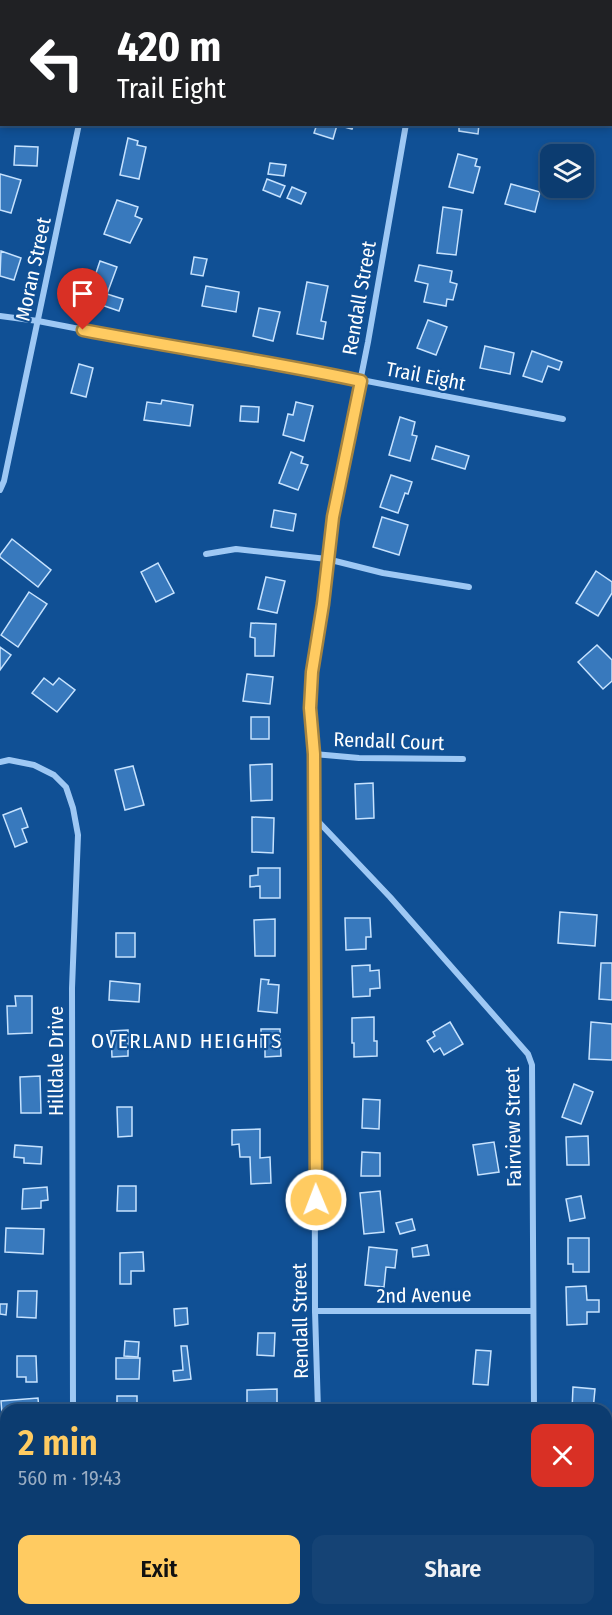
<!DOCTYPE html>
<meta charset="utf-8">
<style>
body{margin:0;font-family:"Fira Sans Condensed",sans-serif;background:#154375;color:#f1f3f6;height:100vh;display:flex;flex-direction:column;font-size:22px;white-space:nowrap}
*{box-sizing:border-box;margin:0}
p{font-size:20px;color:#9aadc3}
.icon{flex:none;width:33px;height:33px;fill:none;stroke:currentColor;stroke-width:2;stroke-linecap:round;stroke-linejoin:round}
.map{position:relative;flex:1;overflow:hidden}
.details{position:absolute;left:0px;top:1404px;width:612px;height:212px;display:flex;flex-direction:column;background:#0c3c70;border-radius:18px 18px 0 0;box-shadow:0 3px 9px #0003,0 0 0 2px #2c5683}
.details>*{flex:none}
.hud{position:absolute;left:0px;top:0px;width:612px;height:126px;box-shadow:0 3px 9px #0003,0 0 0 2px #2c5683;background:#202124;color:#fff;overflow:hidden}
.controls{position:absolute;left:540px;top:144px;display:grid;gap:12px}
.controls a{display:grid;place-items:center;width:54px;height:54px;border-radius:12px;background:#0c3c70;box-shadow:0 3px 9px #0003,0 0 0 2px #2c5683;font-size:30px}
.pin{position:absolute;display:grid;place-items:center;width:51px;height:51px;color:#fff;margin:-62px -26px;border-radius:50% 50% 50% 0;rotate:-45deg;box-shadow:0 0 6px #0007}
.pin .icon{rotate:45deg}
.me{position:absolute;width:66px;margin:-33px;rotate:359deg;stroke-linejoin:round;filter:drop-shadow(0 0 4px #0008)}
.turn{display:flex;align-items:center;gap:21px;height:126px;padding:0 18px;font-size:27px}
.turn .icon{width:78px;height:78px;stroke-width:2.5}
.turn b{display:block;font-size:42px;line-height:51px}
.round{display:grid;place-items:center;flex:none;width:63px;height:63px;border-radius:12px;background:#154375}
.headline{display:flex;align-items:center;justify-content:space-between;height:102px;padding:0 18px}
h1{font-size:36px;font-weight:600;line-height:45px;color:#ffcb61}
.button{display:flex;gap:12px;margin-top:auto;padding:12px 18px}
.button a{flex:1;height:69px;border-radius:12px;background:#ffcb61;color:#111;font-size:24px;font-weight:600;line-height:69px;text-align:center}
.button a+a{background:#154375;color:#f1f3f6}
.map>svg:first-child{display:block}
.building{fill:#3879bd;stroke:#c6e2fe;stroke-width:1.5}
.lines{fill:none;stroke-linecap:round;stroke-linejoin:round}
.minor{stroke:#9ec8f4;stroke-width:6}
.route-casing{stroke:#a6843f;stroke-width:15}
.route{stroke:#ffcb61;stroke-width:10}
.labels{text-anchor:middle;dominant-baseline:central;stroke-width:4.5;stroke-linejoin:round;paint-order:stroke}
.street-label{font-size:20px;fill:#fff;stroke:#105095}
.neighbourhood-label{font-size:21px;letter-spacing:1.5px;fill:#fff;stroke:#105095}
</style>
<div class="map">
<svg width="612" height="1615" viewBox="0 0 612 1615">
<rect width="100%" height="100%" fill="#105095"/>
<!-- building -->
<g class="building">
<polygon points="291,0 315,0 291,2"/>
<polygon points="317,124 354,124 352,129 337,125 333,139 314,133"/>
<polygon points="459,124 479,124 478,134 459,131"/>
<polygon points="128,138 138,141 137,145 146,147 139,179 120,175"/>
<polygon points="15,146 38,147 37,166 14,165"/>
<polygon points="458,154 477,159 475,166 480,167 473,193 449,187"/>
<polygon points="270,163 286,165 284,176 268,174"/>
<polygon points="0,174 21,180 11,213 0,210"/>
<polygon points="267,179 285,186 280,197 263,190"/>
<polygon points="511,184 540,192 535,212 505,204"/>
<polygon points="292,187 306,193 301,204 287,198"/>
<polygon points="117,200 138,207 135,216 142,219 130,243 104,234"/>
<polygon points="443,207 462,210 456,255 437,253"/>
<polygon points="1,251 21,258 14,280 0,276"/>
<polygon points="194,257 207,259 203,276 191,274"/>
<polygon points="100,261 117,267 107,294 123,299 119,311 87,300"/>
<polygon points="419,265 452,271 450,282 457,284 453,300 447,299 446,306 424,302 428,284 415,281"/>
<polygon points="307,282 328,286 321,321 326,322 323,339 297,334"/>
<polygon points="206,286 239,292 236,312 202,306"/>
<polygon points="259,308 280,312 273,341 253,336"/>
<polygon points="428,320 447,327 436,355 417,348"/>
<polygon points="485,346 514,353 510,374 480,368"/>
<polygon points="532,351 562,362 559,370 548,366 542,382 523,376"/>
<polygon points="79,364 93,368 86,397 71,393"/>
<polygon points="162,400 193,405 190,426 144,420 147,402 161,404"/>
<polygon points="296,402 313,406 304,441 283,435 288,414 293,415"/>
<polygon points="241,406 259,407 258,422 240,421"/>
<polygon points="400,417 415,422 412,435 417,436 410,461 389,455"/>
<polygon points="436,446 469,456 465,469 432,459"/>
<polygon points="291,452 303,457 301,463 308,465 298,490 279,483"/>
<polygon points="391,475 412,482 408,494 405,493 398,513 380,507"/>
<polygon points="274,510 296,514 293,531 271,527"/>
<polygon points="382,517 408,525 399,555 373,547"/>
<polygon points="12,539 51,570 38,587 0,557 0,555"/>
<polygon points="158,563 174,593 156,602 141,572"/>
<polygon points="596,571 612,582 612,593 598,616 576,603"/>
<polygon points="266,577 285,581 277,613 258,609"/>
<polygon points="29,592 47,604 18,647 1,635"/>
<polygon points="251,623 276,624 274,656 255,656 255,638 250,637"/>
<polygon points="597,645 612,660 612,681 603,689 578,662"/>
<polygon points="0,647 11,655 0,670"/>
<polygon points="247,674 273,677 270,704 243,701"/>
<polygon points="44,678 53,685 59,678 75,690 57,712 32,693"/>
<rect x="251" y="717" width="18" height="22"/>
<polygon points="272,764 272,800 251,801 250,765"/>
<polygon points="133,766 144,805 125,810 115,770"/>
<polygon points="373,783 374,818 356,819 355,784"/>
<polygon points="21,808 28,827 22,829 27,842 15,847 3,815"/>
<polygon points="252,817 274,818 273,853 252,852"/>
<polygon points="258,868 280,868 280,898 260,898 260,886 250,887 250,876 258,875"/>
<polygon points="560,912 597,915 595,946 558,943"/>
<polygon points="345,918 370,918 371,937 366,937 366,949 346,950"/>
<polygon points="275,919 275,956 255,956 254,920"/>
<rect x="116" y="933" width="19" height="24"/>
<polygon points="601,963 612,963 612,1000 599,999"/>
<polygon points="370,965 370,971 379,970 380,988 370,989 370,996 353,997 352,966"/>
<polygon points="261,979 269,980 268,984 279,985 277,1013 258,1011"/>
<polygon points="110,981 140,984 139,1002 109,1000"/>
<polygon points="15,996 32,996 32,1033 8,1034 7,1006 16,1006"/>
<polygon points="374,1017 374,1041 377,1041 377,1056 354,1057 354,1043 352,1043 352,1018"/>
<polygon points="450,1022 463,1044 444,1055 440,1048 434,1052 427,1041 435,1036 433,1032"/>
<polygon points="591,1022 612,1024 612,1060 589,1059"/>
<polygon points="261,1029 280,1029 281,1056 265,1057 265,1047 261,1047"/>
<polygon points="128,1030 128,1056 112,1057 111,1031"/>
<polygon points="40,1076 41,1113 21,1113 20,1077"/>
<polygon points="574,1084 593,1092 581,1124 562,1117"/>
<polygon points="363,1099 380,1100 379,1129 362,1128"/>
<polygon points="117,1107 132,1107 132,1136 118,1137"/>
<polygon points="260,1129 260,1158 270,1157 271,1183 251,1184 250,1157 240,1157 239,1144 232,1145 232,1130"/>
<polygon points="588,1136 589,1165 567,1165 566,1137"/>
<polygon points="494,1142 499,1172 478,1175 473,1145"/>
<polygon points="15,1145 42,1147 41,1164 24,1163 24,1158 14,1157"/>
<polygon points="362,1152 380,1153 380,1176 361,1176"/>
<polygon points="118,1186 136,1186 136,1211 117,1211"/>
<polygon points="47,1187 48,1200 41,1201 41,1208 22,1209 23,1189"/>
<polygon points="380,1191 384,1232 364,1234 360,1193"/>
<polygon points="581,1196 585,1218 570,1221 566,1199"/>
<polygon points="412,1219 415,1230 400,1234 396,1223"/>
<polygon points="6,1228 44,1229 43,1254 5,1252"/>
<polygon points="568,1238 589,1238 589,1272 573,1272 573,1264 568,1264"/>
<polygon points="427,1245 429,1255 413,1257 412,1248"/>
<polygon points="369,1247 397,1250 395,1268 386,1267 384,1287 365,1285"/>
<polygon points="143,1252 144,1271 131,1271 131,1284 120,1284 120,1253"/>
<polygon points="586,1286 587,1300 599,1300 599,1312 587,1312 587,1324 567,1325 566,1287"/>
<polygon points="18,1291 37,1291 36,1318 17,1317"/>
<polygon points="0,1304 7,1304 6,1315 0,1314"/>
<polygon points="187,1308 188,1324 175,1326 174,1309"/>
<polygon points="258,1333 275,1333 274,1356 257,1355"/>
<polygon points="125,1341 139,1342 138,1357 124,1356"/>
<polygon points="181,1346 187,1346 191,1379 174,1381 173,1371 183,1370"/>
<polygon points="476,1350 491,1351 488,1385 473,1384"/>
<polygon points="17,1356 36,1356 37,1382 26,1382 26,1377 17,1377"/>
<polygon points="116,1358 140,1358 139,1379 116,1379"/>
<polygon points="573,1387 595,1389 593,1410 572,1410"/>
<polygon points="277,1389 277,1410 260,1410 260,1403 247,1403 247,1390"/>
<rect x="117" y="1396" width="20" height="14"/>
<polygon points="38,1398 39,1410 6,1410 6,1412 2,1413 1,1401"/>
<polygon points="5,1569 6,1594 3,1598 0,1595 0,1575"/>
<rect x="367" y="1610" width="39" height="5"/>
</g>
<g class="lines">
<!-- minor -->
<g class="minor">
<polyline points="120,0 120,2"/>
<polyline points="0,11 2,11"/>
<polyline points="0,316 38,321 209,354 310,370 563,419"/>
<polyline points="0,490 4,481 79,124"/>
<polyline points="206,554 236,549 327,559 383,573 469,587"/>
<polyline points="314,754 359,758 463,759"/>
<polyline points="0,762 9,760 34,765 54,775 66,787 73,808 78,835 72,988 73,1410"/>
<polyline points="314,817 390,897 528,1054 532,1065 534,1410"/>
<polyline points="315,1311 533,1311"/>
<polyline points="318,1410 315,1311 314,754 310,708 312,672 323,604 333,517 368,342 406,124"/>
<polyline points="321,1610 321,1615"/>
<polyline points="540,1610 541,1615"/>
<polyline points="34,1615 40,1610"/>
</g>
</g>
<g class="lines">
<!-- route casing -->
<g class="route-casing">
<path id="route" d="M 83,330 C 176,348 269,361 361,381 L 333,517 L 323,604 L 312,672 L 310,708 L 314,754 L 316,1200"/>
</g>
<!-- route -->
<use href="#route" class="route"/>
</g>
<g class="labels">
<!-- street labels -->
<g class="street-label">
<text transform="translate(33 269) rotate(-78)">Moran Street</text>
<text transform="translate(359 298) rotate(-80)">Rendall Street</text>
<text transform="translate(426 376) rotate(11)">Trail Eight</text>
<text transform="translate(389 741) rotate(2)">Rendall Court</text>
<text transform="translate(56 1061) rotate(-90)">Hilldale Drive</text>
<text transform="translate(513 1127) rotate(-91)">Fairview Street</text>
<text transform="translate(424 1295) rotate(-1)">2nd Avenue</text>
<text transform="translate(300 1321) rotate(-91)">Rendall Street</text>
</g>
<!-- neighbourhood labels -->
<g class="neighbourhood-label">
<text x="187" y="1041">OVERLAND HEIGHTS</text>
</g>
</g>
</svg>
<div class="controls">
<a><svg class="icon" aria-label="layers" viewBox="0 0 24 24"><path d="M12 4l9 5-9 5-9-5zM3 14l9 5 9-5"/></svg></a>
</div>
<div class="pin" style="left:83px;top:330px;background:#d93025"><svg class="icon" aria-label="arrive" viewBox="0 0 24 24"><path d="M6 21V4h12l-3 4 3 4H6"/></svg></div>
<svg class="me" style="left:316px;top:1200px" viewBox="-20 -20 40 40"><circle r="17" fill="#ffcb61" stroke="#fff" stroke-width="3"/><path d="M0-11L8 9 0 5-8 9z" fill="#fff"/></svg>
<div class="hud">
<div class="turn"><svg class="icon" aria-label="left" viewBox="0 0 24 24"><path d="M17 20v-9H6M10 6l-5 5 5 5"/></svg><div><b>420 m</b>Trail Eight</div></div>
</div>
<section class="details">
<div class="headline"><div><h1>2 min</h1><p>560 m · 19:43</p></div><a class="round" style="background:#d93025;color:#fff"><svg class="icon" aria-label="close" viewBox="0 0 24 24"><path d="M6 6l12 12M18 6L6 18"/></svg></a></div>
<div class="button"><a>Exit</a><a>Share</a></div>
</section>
</div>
